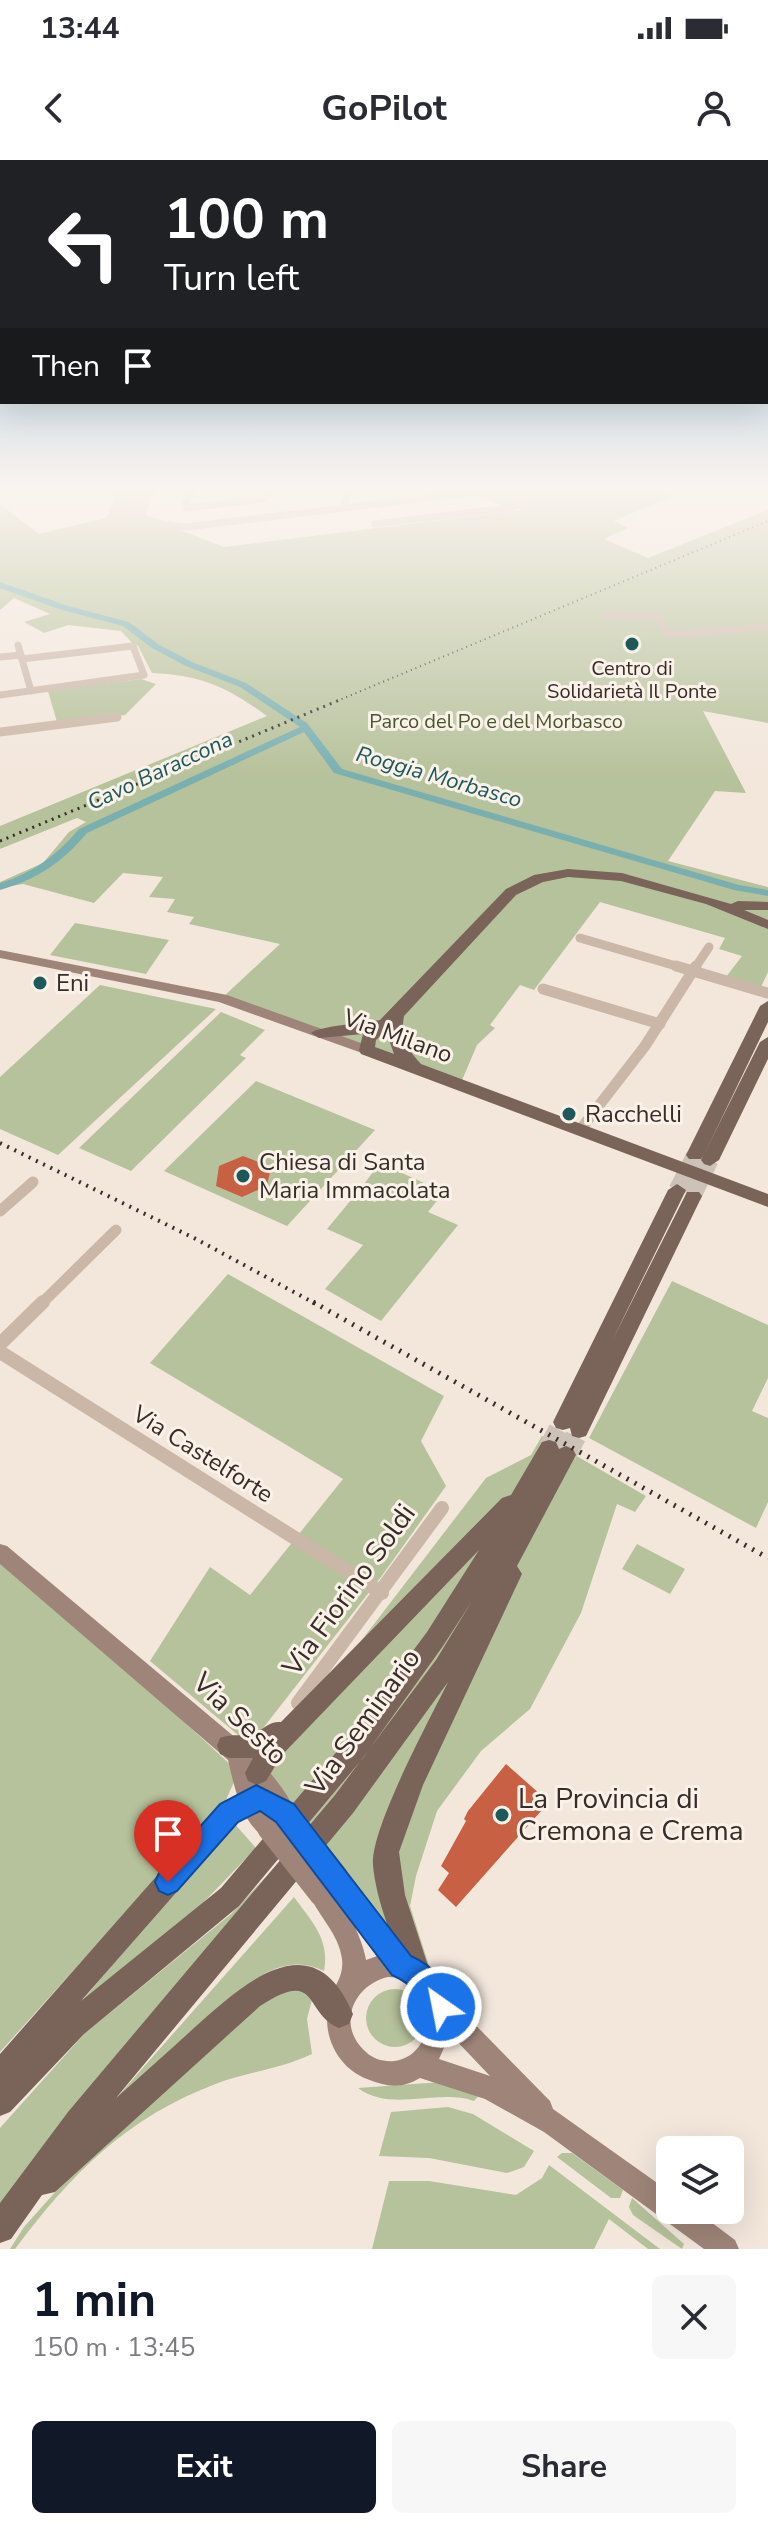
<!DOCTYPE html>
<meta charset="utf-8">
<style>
body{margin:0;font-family:"Nunito Sans",sans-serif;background:#f7f7f7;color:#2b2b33;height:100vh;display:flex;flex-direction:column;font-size:30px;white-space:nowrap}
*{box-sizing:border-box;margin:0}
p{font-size:26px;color:#7c7c81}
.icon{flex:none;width:44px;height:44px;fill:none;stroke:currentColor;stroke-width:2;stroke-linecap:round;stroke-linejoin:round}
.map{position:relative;height:2089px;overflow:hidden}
.details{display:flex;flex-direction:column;background:#fff;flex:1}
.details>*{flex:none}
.banner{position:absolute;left:0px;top:0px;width:768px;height:244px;box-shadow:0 8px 32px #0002;background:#202124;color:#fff;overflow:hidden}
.buttons{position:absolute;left:656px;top:1976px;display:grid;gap:16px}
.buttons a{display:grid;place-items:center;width:88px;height:88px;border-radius:12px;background:#fff;box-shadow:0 8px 32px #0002;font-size:40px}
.pin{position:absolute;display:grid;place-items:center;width:68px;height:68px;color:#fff;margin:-82px -34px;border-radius:50% 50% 50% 0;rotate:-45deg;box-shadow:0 0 8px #0007}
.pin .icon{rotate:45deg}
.me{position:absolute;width:88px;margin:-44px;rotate:327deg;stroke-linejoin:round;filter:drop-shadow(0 0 6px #0008)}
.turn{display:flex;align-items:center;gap:28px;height:168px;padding:0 32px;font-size:36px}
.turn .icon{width:104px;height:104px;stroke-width:2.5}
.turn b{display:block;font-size:56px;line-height:68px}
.then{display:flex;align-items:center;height:76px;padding:0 32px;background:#0003;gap:16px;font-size:30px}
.round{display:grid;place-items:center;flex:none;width:84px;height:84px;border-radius:12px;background:#f7f7f7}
.headline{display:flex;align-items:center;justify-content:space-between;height:136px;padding:0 32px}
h1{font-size:48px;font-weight:700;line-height:60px;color:#111827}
.button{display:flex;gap:16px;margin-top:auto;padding:16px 32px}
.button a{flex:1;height:92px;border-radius:12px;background:#111827;color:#fff;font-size:32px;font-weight:700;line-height:92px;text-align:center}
.button a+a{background:#f7f7f7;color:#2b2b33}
.status{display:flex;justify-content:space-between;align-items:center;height:56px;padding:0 40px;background:#fff;direction:ltr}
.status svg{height:22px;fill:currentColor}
header{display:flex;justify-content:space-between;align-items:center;height:104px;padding:0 32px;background:#fff;font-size:36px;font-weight:700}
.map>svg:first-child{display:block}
.green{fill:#b6c29b}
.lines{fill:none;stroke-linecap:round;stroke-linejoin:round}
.canal{fill:#7aafb0;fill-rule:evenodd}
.building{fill:#c86144}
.primary-tunnel-far1{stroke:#cdc2b8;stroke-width:17;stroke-dasharray:17 9;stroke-linecap:butt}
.primary-tunnel{stroke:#cdc2b8;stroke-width:21;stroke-dasharray:21 11;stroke-linecap:butt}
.street-far3{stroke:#cbb7a7;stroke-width:7}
.street-far2{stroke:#cbb7a7;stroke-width:9}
.street-far1{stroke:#cbb7a7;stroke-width:11}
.street{stroke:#cbb7a7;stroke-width:14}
.secondary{fill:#9f8579;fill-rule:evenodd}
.primary{fill:#7a6359;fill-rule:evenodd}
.rail-far3{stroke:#372c28;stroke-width:2;stroke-dasharray:1 4;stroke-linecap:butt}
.rail-far2{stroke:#372c28;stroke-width:3;stroke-dasharray:2 5;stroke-linecap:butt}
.rail-far1{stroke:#372c28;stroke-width:4;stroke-dasharray:2 6;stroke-linecap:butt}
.rail{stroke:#372c28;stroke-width:5;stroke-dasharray:2 7;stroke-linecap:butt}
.secondary-bridge{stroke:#9f8579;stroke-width:24}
.route{fill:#1a73e8;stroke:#114b97;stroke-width:2}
.poi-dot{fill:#1d585a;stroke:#faf1e8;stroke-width:3}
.labels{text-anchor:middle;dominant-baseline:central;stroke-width:6;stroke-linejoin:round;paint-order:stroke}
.far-poi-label{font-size:20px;fill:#372c28;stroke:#faf1e8}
.far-park-label{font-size:20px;fill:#48562b;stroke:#faf1e8}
.far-water-label{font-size:22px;font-style:italic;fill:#1d585a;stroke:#faf1e8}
.poi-label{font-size:24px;fill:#372c28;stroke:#faf1e8;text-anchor:start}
.street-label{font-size:24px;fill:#372c28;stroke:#faf1e8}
.near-street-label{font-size:28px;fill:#372c28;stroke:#faf1e8}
.near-poi-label{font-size:28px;fill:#372c28;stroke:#faf1e8;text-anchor:start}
</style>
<div class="status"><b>13:44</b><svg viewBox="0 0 49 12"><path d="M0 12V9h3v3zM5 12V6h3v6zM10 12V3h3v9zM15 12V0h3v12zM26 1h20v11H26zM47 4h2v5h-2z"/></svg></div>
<header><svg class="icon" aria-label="back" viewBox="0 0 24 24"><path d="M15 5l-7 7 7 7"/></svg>GoPilot<svg class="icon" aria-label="person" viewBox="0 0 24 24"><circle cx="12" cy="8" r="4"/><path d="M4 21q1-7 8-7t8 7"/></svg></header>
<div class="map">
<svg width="768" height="2089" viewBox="0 0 768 2089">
<rect width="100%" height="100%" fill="#f3e7dc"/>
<!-- green -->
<g class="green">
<path d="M 127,326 L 159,326 L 144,356 L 224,387 L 522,350 L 490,334 L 515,326 L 646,326 L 672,336 L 614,361 L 628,368 L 604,379 L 648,398 L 768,350 L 768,563 L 703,551 L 746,633 L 715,631 L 668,701 L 768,727 L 768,812 L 761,827 L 726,817 L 742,796 L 719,789 L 725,778 L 600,742 L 534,830 L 520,825 L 490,865 L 495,868 L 477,885 L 460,925 L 222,838 L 280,784 L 189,764 L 194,757 L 167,752 L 175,739 L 149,737 L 163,717 L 123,713 L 94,743 L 23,724 L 0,728 L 0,722 L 43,703 L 69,672 L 86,662 L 77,658 L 0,689 L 0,666 L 267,556 C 227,527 201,515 152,513 L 138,486 L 133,484 L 121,471 L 68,465 L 44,473 L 24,462 L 50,454 L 14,438 L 0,450 L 0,344 L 39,374 L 106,358 Z"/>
<polygon points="141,519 156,524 125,555 57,562 48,531"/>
<polygon points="75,763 169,780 146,814 50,795"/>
<polygon points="100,825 216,849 58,995 0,969 0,917"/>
<polygon points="221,852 265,870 240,895 246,898 131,1011 79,988"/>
<polygon points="256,921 375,970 287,1066 164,1011"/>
<polygon points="380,1003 444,1032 428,1052 458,1065 381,1161 325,1129 363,1085 327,1069 356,1034 375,1042 383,1033 364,1024"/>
<polygon points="228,1114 444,1236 421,1281 446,1326 381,1417 250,1585 150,1501 210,1407 250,1435 343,1319 150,1203"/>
<polygon points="672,1121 768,1165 768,1218 752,1251 768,1258 768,1342 756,1368 589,1278"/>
<polygon points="542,1276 646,1336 635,1352 617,1344 581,1453 530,1549 481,1591 437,1651 416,1716 410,1746 436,1828 268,1620 272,1597 486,1318 531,1295"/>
<polygon points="637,1384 685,1409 670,1434 622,1409"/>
<polygon points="0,1392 233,1607 234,1622 225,1642 0,1892"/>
<polygon points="233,1662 256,1688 199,1747 80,1843"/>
<polygon points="273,1709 0,2047 0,1968 85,1873 231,1754"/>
<path d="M 294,1737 C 312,1762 330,1779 324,1811 C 302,1801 285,1803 264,1814 L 128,1940 L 117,1941 L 118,1936 Z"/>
<path d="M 293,1828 L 314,1832 L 307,1859 L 312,1894 C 283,1908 249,1912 218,1923 C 127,1957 72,2013 15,2089 L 10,2089 L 24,2067 L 81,2003 L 262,1843 Z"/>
<circle cx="395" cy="1858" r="29"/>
<path d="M 442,1922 L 481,1933 L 474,1941 C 438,1928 391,1953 358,1928 Z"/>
<polygon points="448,1947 473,1954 534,1991 524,2007 507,2013 429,1998 379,1996 391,1952"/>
<polygon points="562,1993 572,1993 623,2030 620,2038 611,2038 557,1997"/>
<polygon points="549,2005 660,2089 648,2089 609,2059 594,2089 372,2089 389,2021 429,2021 516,2035 542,2018"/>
<polygon points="632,2038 684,2084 682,2089 633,2055 629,2047"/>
</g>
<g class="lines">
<!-- canal -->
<path class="canal" d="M 0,422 L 68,446 L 129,462 L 158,484 L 192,502 L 246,523 L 307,563 L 342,609 L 739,725 L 768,730 L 768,736 L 734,730 L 334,613 L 304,572 L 87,673 C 63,702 36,720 0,730 L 0,723 C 33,713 57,695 79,669 L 300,567 L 240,527 L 186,506 L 152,488 L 123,466 L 62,450 L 0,428 Z"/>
</g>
<!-- building -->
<g class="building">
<polygon points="243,996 271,1007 267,1026 242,1037 216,1026 219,1006"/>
<polygon points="506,1604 549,1642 456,1747 438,1730 449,1713 441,1706 466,1661 464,1659 468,1651"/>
</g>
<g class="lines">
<!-- primary-tunnel-far1 -->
<g class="primary-tunnel-far1">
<polyline points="677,1030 695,995"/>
<polyline points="693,1036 710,1000"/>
</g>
<!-- primary-tunnel -->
<g class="primary-tunnel">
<polyline points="549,1288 563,1262"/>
<polyline points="566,1295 579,1270"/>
</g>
<!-- street-far3 -->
<g class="street-far3">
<polyline points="118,326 114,332 121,337 113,349 163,364 186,367 477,332 515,347 375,364"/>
<polyline points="195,326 186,342 187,348 264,339 271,326"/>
<polyline points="343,348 351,326"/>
<polyline points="605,455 658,456 668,475 768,467"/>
<polyline points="18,485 31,531"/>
<polyline points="0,497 21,495"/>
<polyline points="0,535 144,515 133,486 22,499"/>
</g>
<!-- street-far2 -->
<g class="street-far2">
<polyline points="0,572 117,557"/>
<polyline points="580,778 683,808"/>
<polyline points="695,808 709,787"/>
</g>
<!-- street-far1 -->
<g class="street-far1">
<polyline points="676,806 767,833"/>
<polyline points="543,829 660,864"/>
<polyline points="580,970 645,886 696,806"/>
<polyline points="0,1051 33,1022"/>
<polyline points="41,1144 116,1070"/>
</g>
<!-- street -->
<g class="street">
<polyline points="0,1184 43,1142"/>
<polyline points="0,1192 382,1433"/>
<polyline points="298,1543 442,1348"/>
</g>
<!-- secondary -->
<g class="secondary">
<polygon points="0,790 227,835 372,887 374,890 367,895 362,893 219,842 0,798"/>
<path d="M 0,1384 L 7,1386 L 237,1579 C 259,1600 284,1624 296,1653 L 293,1661 L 285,1664 L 277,1661 L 280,1668 L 277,1676 L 269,1679 C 242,1668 234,1625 228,1600 L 0,1404 Z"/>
<path d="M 336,1705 L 344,1708 L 409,1797 L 433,1811 L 449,1838 L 550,1941 L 553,1949 L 670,2032 L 670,2050 L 695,2050 L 735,2080 L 739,2089 L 704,2089 L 544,1972 L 485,1939 L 420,1918 C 402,1929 386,1927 367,1919 C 336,1907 320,1872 330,1839 C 335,1824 344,1816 342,1799 C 339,1774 319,1757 309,1734 L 313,1726 L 321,1722 C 341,1731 363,1779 366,1800 L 380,1795 L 328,1724 L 325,1716 L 328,1708 ZM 388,1817 C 437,1816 441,1895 394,1901 C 384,1902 373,1899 366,1892 C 336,1866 353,1825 388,1817 ZM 450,1874 L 490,1916 L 439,1899 Z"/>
</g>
<!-- primary -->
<g class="primary">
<path d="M 568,709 L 622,713 L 731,744 L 738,741 L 768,742 L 768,750 L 744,750 L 768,760 L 768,769 L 706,744 L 621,721 L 568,717 L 543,722 L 516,735 L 404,856 C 400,879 407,888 421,904 L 768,1034 L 768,1047 L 361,894 L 359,890 L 363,874 L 319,878 L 311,873 C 319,866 365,863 380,860 L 506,729 L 534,715 ZM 386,871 L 394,894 L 375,887 L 376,880 Z"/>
<polygon points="768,841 768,862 704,995 701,999 689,999 686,995 760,846"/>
<polygon points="768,877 768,899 719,1000 710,1006 704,1004 701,1000 760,882"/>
<polygon points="677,1024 686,1030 613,1179 687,1032 699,1032 702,1036 586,1276 579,1278 572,1276 570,1268 563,1270 556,1268 553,1262 668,1030"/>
<path d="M 549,1280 L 556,1282 L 559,1289 L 566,1286 L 573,1289 L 576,1295 L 517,1406 L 522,1414 L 423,1625 L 399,1692 L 405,1735 L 430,1812 L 426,1821 L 417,1825 L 408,1821 L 404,1812 C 393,1778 376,1741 373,1705 C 370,1669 430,1559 448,1522 L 353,1653 L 116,1938 C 142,1915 168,1892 194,1868 C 242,1825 313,1758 353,1854 L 349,1864 L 339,1868 C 303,1853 320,1807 260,1846 L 55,2032 L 42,2035 L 11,2079 L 0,2083 L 0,2043 L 68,1952 L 335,1635 L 436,1500 L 472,1441 L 443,1486 L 363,1598 L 239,1746 L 84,1874 L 10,1952 L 0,1956 L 0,1894 L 220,1644 L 249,1628 L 258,1631 L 261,1640 L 258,1649 L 238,1662 L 81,1841 L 221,1728 L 345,1582 L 427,1472 L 479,1390 L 282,1595 L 266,1621 L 257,1625 L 248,1621 L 245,1613 L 253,1598 L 229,1598 L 220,1594 L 217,1586 L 220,1578 C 232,1573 245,1577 255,1573 C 265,1568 270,1561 281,1562 L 502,1338 L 511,1335 L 542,1282 Z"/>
</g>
<!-- rail-far3 -->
<polyline class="rail-far3" points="337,541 768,361"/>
<!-- rail-far2 -->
<polyline class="rail-far2" points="0,681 342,539"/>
<!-- rail-far1 -->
<polyline class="rail-far1" points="0,983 196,1079 316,1144"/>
<!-- rail -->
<polyline class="rail" points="313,1142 768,1398"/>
<!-- secondary-bridge -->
<g class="secondary-bridge">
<polyline points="285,1653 336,1716"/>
<polyline points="269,1668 321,1734"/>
</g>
</g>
<!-- sky -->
<linearGradient id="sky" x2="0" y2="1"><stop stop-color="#7cb2d2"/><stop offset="0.53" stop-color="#faf4ef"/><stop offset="1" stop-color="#faf4ef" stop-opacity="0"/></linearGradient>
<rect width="768" height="618" fill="url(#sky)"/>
<!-- route -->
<path class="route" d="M 256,1625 L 294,1644 L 411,1796 C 436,1807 444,1822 454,1847 L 450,1857 L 441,1861 L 431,1857 C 421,1836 414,1825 392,1815 L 276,1662 L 260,1651 L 238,1662 L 177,1731 L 168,1735 L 159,1731 L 155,1722 L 159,1713 L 220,1644 Z"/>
<!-- markers -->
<g class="poi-dot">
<circle cx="632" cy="484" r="8"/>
<circle cx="40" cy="823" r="8"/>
<circle cx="569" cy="954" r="8"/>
<circle cx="243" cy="1016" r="8"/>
<circle cx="502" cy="1655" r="8"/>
</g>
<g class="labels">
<!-- far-poi labels -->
<g class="far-poi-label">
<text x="632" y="508">Centro di<tspan x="632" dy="23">Solidarietà Il Ponte</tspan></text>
</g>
<!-- far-park labels -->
<g class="far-park-label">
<text x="496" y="561">Parco del Po e del Morbasco</text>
</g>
<!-- far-water labels -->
<g class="far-water-label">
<text transform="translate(160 611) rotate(-25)">Cavo Baraccona</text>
<text transform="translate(439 617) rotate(16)">Roggia Morbasco</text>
</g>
<!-- poi labels -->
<g class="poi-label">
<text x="56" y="823">Eni</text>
<text x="585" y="954">Racchelli</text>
<text x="259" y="1002">Chiesa di Santa<tspan x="259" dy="28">Maria Immacolata</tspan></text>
</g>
<!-- street labels -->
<g class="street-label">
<text transform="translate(398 876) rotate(20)">Via Milano</text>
<text transform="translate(203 1294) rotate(32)">Via Castelforte</text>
</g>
<!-- near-street labels -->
<g class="near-street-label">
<text transform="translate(349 1430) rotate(-54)">Via Fiorino Soldi</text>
<text transform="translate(240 1559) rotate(44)">Via Sesto</text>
<text transform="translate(363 1562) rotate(-54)">Via Seminario</text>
</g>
<!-- near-poi labels -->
<g class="near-poi-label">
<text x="518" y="1639">La Provincia di<tspan x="518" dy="32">Cremona e Crema</tspan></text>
</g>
</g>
</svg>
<div class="buttons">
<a><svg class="icon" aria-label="layers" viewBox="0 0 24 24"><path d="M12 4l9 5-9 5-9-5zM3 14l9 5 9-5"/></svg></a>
</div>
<div class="pin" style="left:168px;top:1722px;background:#d93025"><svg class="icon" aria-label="arrive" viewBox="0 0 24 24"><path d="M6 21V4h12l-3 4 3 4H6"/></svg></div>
<svg class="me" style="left:441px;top:1847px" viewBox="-20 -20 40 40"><circle r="17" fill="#1a73e8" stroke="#fff" stroke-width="3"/><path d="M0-11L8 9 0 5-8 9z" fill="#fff"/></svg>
<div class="banner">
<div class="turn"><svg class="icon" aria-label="left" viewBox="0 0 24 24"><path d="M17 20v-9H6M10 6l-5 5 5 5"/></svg><div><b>100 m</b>Turn left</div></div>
<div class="then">Then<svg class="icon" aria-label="arrive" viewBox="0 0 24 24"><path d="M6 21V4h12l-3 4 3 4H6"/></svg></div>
</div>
</div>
<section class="details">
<div class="headline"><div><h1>1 min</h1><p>150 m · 13:45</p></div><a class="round"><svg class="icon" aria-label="close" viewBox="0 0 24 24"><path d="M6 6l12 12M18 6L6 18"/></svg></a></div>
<div class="button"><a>Exit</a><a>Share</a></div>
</section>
